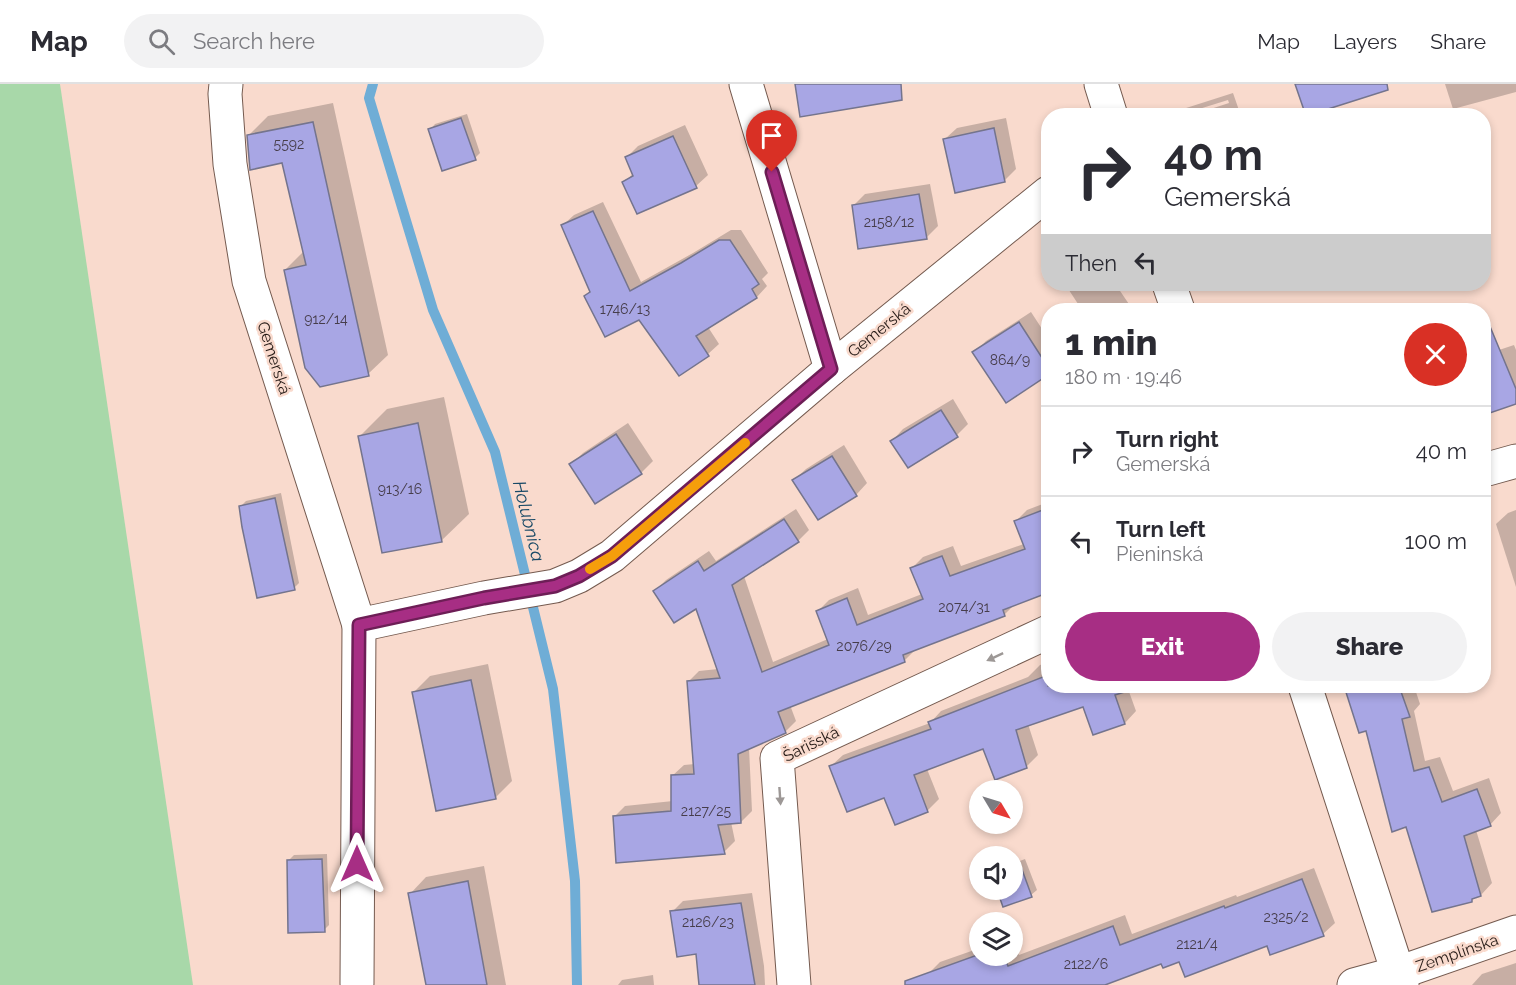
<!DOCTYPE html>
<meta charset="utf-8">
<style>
body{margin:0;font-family:Raleway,sans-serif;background:#f2f2f3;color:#2b2b33;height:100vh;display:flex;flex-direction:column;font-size:22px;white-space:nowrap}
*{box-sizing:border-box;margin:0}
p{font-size:20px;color:#7c7c81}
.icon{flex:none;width:33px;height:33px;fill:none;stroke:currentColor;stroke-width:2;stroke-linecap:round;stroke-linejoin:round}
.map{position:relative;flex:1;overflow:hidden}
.drawer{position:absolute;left:1041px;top:219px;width:450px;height:390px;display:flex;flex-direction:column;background:#fff;border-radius:24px;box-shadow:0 3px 9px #0003}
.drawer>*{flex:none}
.top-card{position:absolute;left:1041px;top:24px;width:450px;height:183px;border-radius:24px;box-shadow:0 3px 9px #0003;background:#fff;color:#2b2b33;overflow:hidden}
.needle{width:39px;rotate:128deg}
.tools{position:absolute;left:969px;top:696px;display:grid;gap:12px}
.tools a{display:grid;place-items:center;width:54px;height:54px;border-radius:50%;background:#fff;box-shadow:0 3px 9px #0003;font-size:30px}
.pin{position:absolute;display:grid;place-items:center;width:51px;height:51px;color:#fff;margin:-62px -26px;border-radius:50% 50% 50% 0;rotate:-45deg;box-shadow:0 0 6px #0007}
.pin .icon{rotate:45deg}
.me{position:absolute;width:66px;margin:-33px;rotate:0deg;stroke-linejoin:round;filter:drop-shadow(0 0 4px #0008)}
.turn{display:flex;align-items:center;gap:21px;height:126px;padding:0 24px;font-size:27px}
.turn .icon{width:78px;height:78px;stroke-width:2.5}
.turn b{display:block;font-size:42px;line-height:51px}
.then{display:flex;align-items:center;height:57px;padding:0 24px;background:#0003;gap:12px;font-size:22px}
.round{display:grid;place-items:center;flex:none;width:63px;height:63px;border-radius:32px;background:#f2f2f3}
.summary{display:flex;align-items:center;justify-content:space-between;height:102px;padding:0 24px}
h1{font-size:36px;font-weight:800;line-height:45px}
.button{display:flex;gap:12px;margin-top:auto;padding:12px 24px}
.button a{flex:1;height:69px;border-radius:36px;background:#a72e84;color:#fff;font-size:24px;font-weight:800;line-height:69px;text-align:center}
.button a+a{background:#f2f2f3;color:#2b2b33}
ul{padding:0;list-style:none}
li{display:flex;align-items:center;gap:18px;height:90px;padding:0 24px;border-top:2px solid #e1e1e2}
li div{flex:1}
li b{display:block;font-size:22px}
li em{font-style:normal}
header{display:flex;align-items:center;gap:36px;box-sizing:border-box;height:84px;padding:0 30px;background:#fff;border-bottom:2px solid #e1e1e2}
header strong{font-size:28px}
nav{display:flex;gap:33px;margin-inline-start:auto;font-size:21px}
.search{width:420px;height:54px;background:#f2f2f3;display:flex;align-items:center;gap:15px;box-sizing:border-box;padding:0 21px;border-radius:33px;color:#7c7c81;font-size:22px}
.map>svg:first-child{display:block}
.green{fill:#a8d8a9}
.shadow{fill:#0003}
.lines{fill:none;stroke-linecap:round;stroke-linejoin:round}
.stream{stroke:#6fadd6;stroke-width:10}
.building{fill:#a8a6e4;stroke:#74748d;stroke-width:1.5}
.street-casing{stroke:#745a4f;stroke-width:35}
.street{stroke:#fff;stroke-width:33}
.oneway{fill:#9d9896}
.route-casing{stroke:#6d1e56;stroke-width:15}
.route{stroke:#a72e84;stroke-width:10}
.slow{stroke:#f59e0b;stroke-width:10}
.labels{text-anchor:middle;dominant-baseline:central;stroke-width:5;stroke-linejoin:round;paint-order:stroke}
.number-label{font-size:14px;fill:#463d4a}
.street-label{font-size:16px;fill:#251a16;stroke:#f9dacd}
.water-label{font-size:18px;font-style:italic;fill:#184966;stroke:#f9dacd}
</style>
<header>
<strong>Map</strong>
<div class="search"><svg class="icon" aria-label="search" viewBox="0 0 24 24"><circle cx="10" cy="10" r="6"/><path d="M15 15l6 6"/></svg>Search here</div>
<nav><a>Map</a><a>Layers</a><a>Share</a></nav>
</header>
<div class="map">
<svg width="1516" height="901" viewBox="0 0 1516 901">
<rect width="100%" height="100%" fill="#f9dacd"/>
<!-- green -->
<polygon class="green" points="0,0 60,0 193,901 0,901"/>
<!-- shadow -->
<g class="shadow">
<polygon points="1445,0 1516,0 1516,8 1453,25"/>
<polygon points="1233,9 1241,32 1189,32 1229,19 1228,16 1183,30 1183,32 1176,32 1183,25"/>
<polygon points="333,19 388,271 368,290 285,186 304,167 283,77 248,52 268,32"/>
<polygon points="467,30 480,69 475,74 430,46 435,40"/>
<polygon points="1006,34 1016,85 1004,97 945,55 957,44"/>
<polygon points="685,41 708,91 696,102 624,98 634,89 627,73 638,62"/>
<polygon points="930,100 938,142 926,154 853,122 865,110"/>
<polygon points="603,118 641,198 693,169 731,146 741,146 768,189 762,195 767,202 757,213 708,243 719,260 708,270 679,290 639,234 585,212 591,206 563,141 574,131"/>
<polygon points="1065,200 1118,200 1116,201 1133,226 1076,226 1080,223"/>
<polygon points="1031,228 1046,251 1048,249 1048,289 1007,317 974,269 986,257"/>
<polygon points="1514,261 1516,266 1516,318 1484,329 1484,271"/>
<polygon points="444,313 469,430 441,457 360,352 387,325"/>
<polygon points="953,315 968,340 957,351 892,357 903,345"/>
<polygon points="628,339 653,377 641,389 595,418 571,381 583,369"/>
<polygon points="844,361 867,399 856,411 794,396 806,385"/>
<polygon points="281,409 299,499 294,504 240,423 246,417"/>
<polygon points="1048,418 1048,507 1015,520 1004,531 916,565 904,577 790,621 796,637 785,648 749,664 752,727 741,738 731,738 735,757 724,768 614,733 625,722 673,717 672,692 684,681 695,680 688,598 699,587 718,585 697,523 655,507 666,496 709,467 716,477 796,425 809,446 798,457 744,492 773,578 828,555 818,527 829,516 858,504 868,531 922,510 912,484 923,473 953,462 961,482 1024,460 1016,437 1027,426"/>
<polygon points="1516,426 1516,503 1496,440 1508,429"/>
<polygon points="1048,578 1048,602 1127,602 1136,627 1125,639 1084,621 1028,640 1038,671 1026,683 984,663 927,685 939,715 927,727 885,712 831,682 843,671 930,639 941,627 1028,593 1040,581"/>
<polygon points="488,580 512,697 495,714 413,609 430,592"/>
<polygon points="1186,602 1205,602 1188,608"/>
<polygon points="1345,602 1414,602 1420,620 1414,627 1425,677 1440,673 1453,707 1489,694 1501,729 1490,741 1476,746 1492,799 1481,811 1476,812 1472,816 1407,741 1367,645 1360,647"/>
<polygon points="327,770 329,841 324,846 288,777 294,771"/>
<polygon points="1025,775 1037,806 1031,811 1004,821 999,806 1012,806 1012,780"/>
<polygon points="484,782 506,901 427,901 410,810 426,793"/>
<polygon points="1314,784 1335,839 1323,850 1162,878 1101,901 932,901 928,890 940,878 980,864 980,872 1012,872 1012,853 1019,871 1125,831 1132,850 1236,811 1237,813"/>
<polygon points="752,809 764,882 765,901 700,901 697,868 672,828 683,817"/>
<polygon points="1516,879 1516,901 1472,901 1482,890"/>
<polygon points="653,891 654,901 618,901 622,896"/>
</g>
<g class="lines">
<!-- stream -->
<polyline class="stream" points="373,0 369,14 433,226 495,368 553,605 575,797 577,901"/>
</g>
<!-- building -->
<g class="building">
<polygon points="795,0 901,0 902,16 800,33"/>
<polygon points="1295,0 1387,0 1388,6 1306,32"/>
<polygon points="461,34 476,76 442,87 428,45"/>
<polygon points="313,38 369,292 320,303 305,284 284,186 306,181 282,79 250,86 247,51"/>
<polygon points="994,44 1005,98 955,109 943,55"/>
<polygon points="673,52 697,104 637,130 622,98 633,92 625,73"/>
<polygon points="919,110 927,155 858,165 852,121"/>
<polygon points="593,127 630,207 681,179 719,156 730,156 759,200 752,205 757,214 696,252 709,272 679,292 639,236 605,253 584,212 590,208 561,141"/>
<polygon points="1484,228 1516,305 1516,320 1484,331"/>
<polygon points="1019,238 1048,283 1048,291 1006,319 972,268"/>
<polygon points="941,326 958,353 908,384 890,357"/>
<polygon points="418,339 442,458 382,469 358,352"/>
<polygon points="616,350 642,390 595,420 569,380"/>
<polygon points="832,372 857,412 818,436 792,396"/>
<polygon points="275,414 295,506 257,514 242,443 239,422"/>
<polygon points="1048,424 1048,520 1046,521 1042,511 1003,526 1005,532 903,571 905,578 778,628 786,649 738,670 741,739 718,741 725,770 616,779 613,732 671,727 671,691 694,690 687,597 720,594 696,525 674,539 653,507 698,477 704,487 784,435 799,458 732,501 762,588 829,561 816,527 847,514 857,541 923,515 910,484 942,472 950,492 1025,465 1014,437"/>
<polygon points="1048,591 1048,602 1130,602 1131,606 1115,611 1125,640 1093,651 1083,623 1016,646 1027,684 995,696 983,665 914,691 928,728 895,741 884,714 847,728 829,682 931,645 928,638"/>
<polygon points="471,596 496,715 436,727 412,608"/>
<polygon points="1344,602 1399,602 1410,633 1402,635 1414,687 1429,683 1442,718 1477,705 1491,742 1464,752 1481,812 1472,815 1472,818 1432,828 1406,743 1392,748 1366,647 1359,649"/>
<polygon points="322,775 325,848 288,849 287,776"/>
<polygon points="1020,780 1032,813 1003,823 997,806 1012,806 1012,783"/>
<polygon points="1302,795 1324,852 1270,871 1267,862 1185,893 1179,878 1163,884 1161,880 1105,901 905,901 905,897 980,870 980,872 1004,872 1008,882 1113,842 1120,861 1224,822 1225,824"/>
<polygon points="468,797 487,901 426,901 408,809"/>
<polygon points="741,819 755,901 699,901 696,870 677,873 670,827"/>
</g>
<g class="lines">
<!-- street casing -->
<g class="street-casing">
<g id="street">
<polyline points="226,0 225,10 230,80 249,197 359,541 484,514 555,502 579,492 612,472 831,285 1048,109"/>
<polyline points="746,0 831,285"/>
<polyline points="1101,0 1111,32"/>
<polyline points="1169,200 1178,226"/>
<polyline points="1484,386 1516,377"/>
<polyline points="1305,602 1402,901"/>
<polyline points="357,899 359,541"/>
<polyline points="794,901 777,674 1048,548"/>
<polyline points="1354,901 1398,889 1516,848"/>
</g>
</g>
<!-- street -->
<use href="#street" class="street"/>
</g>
<!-- one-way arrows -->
<defs><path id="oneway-solid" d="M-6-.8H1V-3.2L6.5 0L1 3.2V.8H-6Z" transform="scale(1.5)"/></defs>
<g class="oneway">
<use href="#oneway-solid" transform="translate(995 573) rotate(155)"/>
<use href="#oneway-solid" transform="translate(780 712) rotate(86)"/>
</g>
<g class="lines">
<!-- route casing -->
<g class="route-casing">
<polyline id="route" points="357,780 359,541 484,514 555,502 579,492 612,472 831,285 772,88"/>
</g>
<!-- route -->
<use href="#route" class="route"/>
<!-- slow -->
<polyline class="slow" points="590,485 612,472 745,359"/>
</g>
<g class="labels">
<!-- number labels -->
<g class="number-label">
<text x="289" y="60">5592</text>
<text x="889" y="138">2158/12</text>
<text x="625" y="225">1746/13</text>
<text x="326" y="235">912/14</text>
<text x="1010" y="276">864/9</text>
<text x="400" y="405">913/16</text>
<text x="964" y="523">2074/31</text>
<text x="864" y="562">2076/29</text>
<text x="706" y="727">2127/25</text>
<text x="1286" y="833">2325/2</text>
<text x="708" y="838">2126/23</text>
<text x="1197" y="860">2121/4</text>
<text x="1086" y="880">2122/6</text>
</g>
<!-- street labels -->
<g class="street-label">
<text transform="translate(879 246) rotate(-39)">Gemerská</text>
<text transform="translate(274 274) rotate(72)">Gemerská</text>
<text transform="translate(811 660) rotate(-26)">Šarišská</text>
<text transform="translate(1457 869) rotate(-19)">Zemplínska</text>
</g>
<!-- water labels -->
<g class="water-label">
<text transform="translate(529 437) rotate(76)">Holubnica</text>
</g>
</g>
</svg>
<div class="tools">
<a><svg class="needle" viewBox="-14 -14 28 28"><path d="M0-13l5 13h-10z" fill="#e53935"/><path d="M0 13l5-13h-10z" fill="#7c7c81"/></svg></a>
<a><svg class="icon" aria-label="sound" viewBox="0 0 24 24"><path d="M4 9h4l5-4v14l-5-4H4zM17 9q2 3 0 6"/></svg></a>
<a><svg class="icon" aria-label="layers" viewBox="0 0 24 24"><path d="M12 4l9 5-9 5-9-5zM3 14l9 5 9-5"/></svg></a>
</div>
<div class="pin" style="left:772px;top:88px;background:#d93025"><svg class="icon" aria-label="arrive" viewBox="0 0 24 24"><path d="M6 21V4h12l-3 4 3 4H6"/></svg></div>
<svg class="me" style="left:357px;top:780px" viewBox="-20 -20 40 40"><path d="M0-17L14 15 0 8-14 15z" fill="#a72e84" stroke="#fff" stroke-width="4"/></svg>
<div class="top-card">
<div class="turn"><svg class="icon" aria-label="right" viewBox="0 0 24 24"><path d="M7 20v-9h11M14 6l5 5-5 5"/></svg><div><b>40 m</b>Gemerská</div></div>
<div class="then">Then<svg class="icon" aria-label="left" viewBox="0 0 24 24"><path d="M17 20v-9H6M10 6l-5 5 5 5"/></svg></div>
</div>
<section class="drawer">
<div class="summary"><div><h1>1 min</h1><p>180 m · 19:46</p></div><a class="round" style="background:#d93025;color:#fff"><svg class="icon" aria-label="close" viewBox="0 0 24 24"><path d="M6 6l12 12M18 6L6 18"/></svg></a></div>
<ul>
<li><svg class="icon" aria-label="right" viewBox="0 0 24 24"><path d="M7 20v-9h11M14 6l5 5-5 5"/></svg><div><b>Turn right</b><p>Gemerská</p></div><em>40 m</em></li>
<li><svg class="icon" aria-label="left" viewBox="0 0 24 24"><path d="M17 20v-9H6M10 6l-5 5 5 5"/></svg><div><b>Turn left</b><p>Pieninská</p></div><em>100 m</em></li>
</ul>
<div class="button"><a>Exit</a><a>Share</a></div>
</section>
</div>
